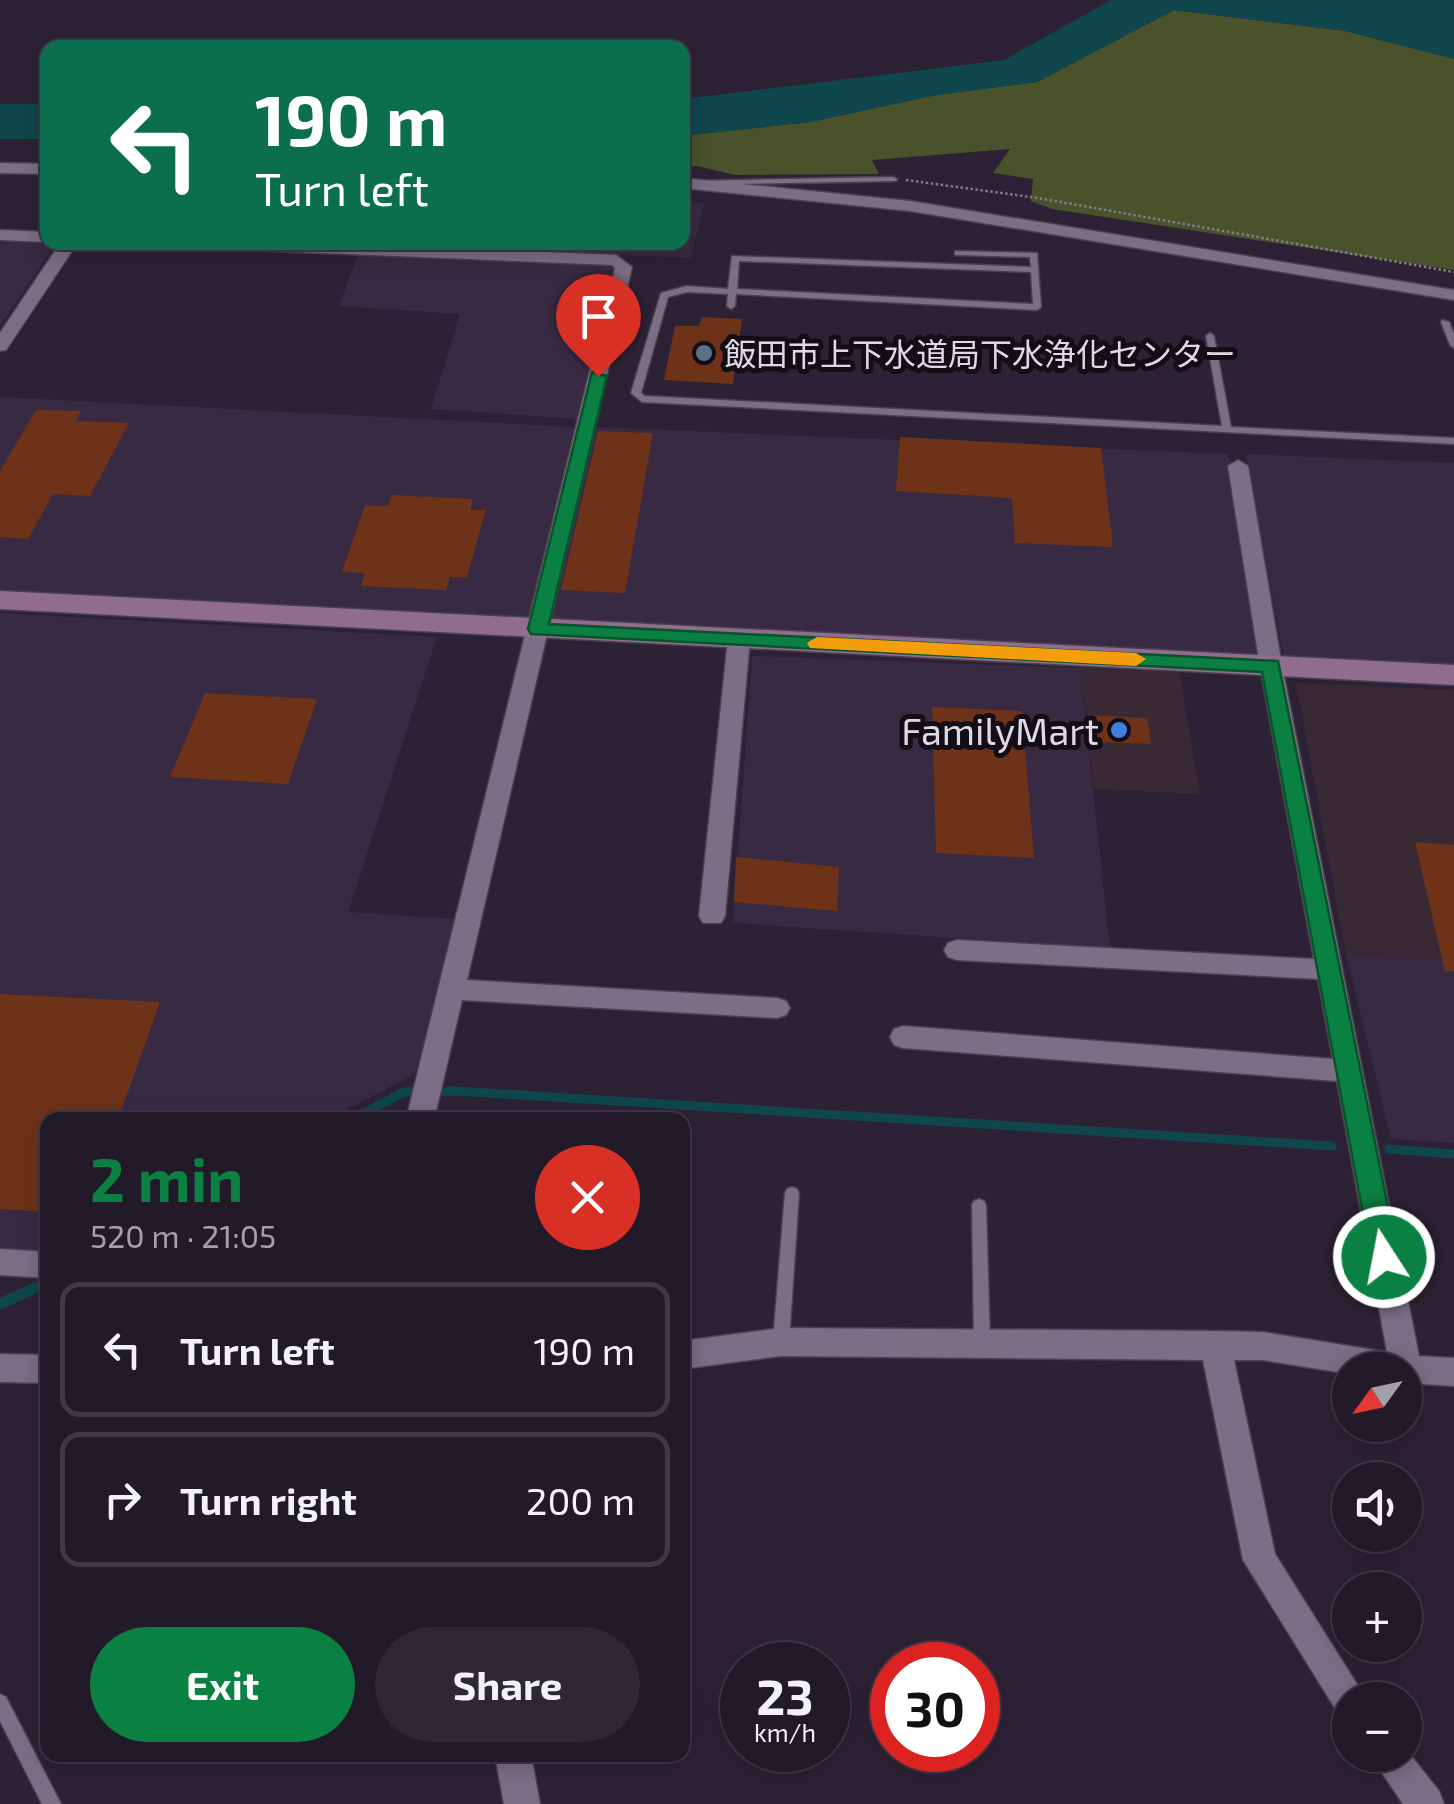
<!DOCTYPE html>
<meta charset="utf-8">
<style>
body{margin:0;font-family:"Exo 2","Noto Sans JP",sans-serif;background:#2e2734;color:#f1f3f6;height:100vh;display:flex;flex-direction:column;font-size:38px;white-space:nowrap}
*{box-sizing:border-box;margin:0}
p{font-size:32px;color:#a2a1a8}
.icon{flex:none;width:55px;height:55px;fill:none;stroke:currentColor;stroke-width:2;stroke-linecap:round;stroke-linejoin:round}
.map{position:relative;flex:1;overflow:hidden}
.drawer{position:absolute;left:40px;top:1112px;width:650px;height:650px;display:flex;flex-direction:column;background:#221a28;border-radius:20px;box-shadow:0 5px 25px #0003,0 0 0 2px #3f3845}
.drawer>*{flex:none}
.banner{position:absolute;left:40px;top:40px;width:650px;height:210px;border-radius:20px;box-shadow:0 5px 25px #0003,0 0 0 2px #3f3845;background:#0b6e4f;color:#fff;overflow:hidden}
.needle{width:65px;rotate:237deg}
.fabs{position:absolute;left:1332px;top:1352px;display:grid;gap:20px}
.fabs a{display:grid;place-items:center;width:90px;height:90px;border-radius:50%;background:#221a28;box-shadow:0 5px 25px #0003,0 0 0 2px #3f3845;font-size:50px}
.speed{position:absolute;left:720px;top:1642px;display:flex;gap:20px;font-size:50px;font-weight:700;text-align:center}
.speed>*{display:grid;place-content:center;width:130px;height:130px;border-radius:50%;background:#221a28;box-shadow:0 5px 25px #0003,0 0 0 2px #3f3845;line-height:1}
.speed small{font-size:25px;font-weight:400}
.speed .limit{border:15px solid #d22;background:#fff;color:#111}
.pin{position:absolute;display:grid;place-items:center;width:85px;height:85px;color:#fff;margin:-102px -42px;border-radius:50% 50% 50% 0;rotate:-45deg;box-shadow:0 0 10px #0007}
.pin .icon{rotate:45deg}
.me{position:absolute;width:110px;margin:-55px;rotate:349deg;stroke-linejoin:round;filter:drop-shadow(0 0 8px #0008)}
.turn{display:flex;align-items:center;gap:35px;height:210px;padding:0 50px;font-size:45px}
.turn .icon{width:130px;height:130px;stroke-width:2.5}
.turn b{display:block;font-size:70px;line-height:85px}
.round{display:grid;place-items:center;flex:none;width:105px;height:105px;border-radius:52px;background:#2e2734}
.headline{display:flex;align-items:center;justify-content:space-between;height:170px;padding:0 50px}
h1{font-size:60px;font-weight:700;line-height:75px;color:#0b8043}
.button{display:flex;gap:20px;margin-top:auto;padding:20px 50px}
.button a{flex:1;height:115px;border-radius:60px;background:#0b8043;color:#fff;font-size:40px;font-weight:700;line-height:115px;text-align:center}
.button a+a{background:#2e2734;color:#f1f3f6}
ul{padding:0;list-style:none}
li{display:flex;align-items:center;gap:30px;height:135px;margin:0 20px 15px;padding:0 30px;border:5px solid #3f3845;border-radius:20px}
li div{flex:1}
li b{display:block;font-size:38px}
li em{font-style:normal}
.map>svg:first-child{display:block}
.commercial{fill:#382935}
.built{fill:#382a42}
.green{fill:#49522b}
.water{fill:#0f474c}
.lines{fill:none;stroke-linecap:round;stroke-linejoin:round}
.stream-far1{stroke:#0f474c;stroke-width:9}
.stream{stroke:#0f474c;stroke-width:11}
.building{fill:#6e3218}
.lane-casing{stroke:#4a4050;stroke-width:3}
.street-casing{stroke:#4a4050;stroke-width:3}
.secondary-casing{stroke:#4a4050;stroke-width:3}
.path{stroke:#847b8b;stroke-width:2.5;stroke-dasharray:2.5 2.5;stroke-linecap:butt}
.lane{fill:#7c6e85;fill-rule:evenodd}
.street{fill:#7c6e85;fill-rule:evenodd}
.secondary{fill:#916d8d;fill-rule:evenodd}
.route{fill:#0b8043;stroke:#07532c;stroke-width:2.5}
.slow{fill:#f59e0b}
.service-dot{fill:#5c6f8a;stroke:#130e16;stroke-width:4}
.shop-dot{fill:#3f7fe0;stroke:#130e16;stroke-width:4}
.labels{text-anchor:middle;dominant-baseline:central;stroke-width:10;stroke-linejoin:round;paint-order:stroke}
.far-poi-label{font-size:32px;fill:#dfd8e5;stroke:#130e16;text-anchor:start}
.poi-label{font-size:38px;fill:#dfd8e5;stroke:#130e16;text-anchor:end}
</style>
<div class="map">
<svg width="1454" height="1804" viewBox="0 0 1454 1804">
<rect width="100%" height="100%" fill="#2d2235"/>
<!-- commercial -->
<g class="commercial">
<polygon points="1080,668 1179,672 1200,794 1094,789"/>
<polygon points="1296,683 1454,690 1454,960 1346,954"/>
</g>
<!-- built -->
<g class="built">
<polygon points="683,201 704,203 691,258 329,243 682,242"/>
<polygon points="0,242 55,244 0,326"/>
<polygon points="358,255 614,266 578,419 431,409 460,314 339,306"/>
<polygon points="0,397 575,427 529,622 0,594"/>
<polygon points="594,427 1228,454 1260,659 551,623"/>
<polygon points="1246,454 1454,463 1454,667 1284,658"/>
<polygon points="0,613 437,637 348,912 457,919 415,1074 327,1120 48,1120 47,1253 0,1249"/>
<polygon points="752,656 1080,668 1110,948 733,923"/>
<polygon points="1346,954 1454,960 1454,1143 1391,1139"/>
</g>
<!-- green -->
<polygon class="green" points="1174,10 1346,31 1454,59 1454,270 1052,209 1031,201 1033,179 993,173 1010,149 872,160 879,174 735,175 697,166 683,167 682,136 810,122 936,95 1037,82"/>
<!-- water -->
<g class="water">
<polygon points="1111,0 1454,0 1454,59 1346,31 1174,10 1037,82 936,95 810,122 683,136 683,99 1004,60"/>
<rect x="0" y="104" width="47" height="35"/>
</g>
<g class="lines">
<!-- stream-far1 -->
<g class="stream-far1">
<polyline points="351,1120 404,1092 456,1091 1332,1146"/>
<polyline points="1388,1149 1454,1154"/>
</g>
<!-- stream -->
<polyline class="stream" points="0,1304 48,1282"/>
</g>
<!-- building -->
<g class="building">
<polygon points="702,317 742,319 733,384 664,380 675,326 699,326"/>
<polygon points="36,410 81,411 76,421 129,423 90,496 53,494 28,539 0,537 0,471"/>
<polygon points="598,431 653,433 625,593 561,590"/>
<polygon points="900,437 1101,448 1113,547 1015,543 1012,498 896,491"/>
<polygon points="392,495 473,499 470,510 486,510 467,577 450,577 446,590 361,586 365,573 342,572 365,505 388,506"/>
<polygon points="205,693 317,699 288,784 170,777"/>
<polygon points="932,707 1022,711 1034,858 936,853"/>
<polygon points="1088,715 1147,718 1151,744 1090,742"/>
<polygon points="1415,842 1454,845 1454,971 1445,972"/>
<polygon points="736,857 839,867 837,911 734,902"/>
<polygon points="0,994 160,1002 118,1120 48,1120 48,1212 0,1209"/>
</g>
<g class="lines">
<!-- lane casing -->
<g class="lane-casing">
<g id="lane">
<polygon points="893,177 897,179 896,181 691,185 687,183 691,181"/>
<path d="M 955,251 L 1037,253 L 1041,307 L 1037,310 L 736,294 L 735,306 L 731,309 L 727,306 L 728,294 L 687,292 L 668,297 L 641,393 L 645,396 L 1222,426 L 1206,336 L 1210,333 L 1214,336 L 1231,427 L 1454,438 L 1454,444 L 642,402 L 631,393 L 661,293 L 687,286 L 728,289 L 732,256 L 1031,267 L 1030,257 L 958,255 L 955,255 ZM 739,261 L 1031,272 L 1033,304 L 737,289 Z"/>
<polygon points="1442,320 1449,322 1454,334 1454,348 1450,345 1441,322"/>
<polygon points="792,1187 797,1189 799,1193 789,1342 786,1347 781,1349 776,1347 773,1342 785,1193 787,1189"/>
<polygon points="979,1199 984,1201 986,1205 990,1342 987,1347 982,1349 977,1347 974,1342 972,1205 974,1201"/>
<polygon points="0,1694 6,1697 61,1804 42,1804 0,1721"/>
</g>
</g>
<!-- street casing -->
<g class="street-casing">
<g id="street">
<polygon points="0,163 48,164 48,174 0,173"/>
<polygon points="682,178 910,201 1454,290 1454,300 910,211 682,188"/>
<polygon points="0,230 48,232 48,242 0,240"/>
<polygon points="61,242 78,242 6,350 0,351 0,333"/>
<polygon points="169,242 310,242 616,255 632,267 467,980 777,998 786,1001 790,1008 786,1015 777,1018 462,1000 434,1120 406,1120 615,268 612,265 177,247"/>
<polygon points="1238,460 1248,466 1282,666 1419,1356 1454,1358 1454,1386 1405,1383 1405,1370 1350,1370 1350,1374 1263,1360 1234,1360 1275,1554 1367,1700 1350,1700 1350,1719 1338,1713 1243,1560 1203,1360 781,1356 682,1369 682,1341 781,1328 1215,1331 1263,1332 1387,1352 1337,1081 903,1048 894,1045 890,1037 894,1029 903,1026 1333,1059 1318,979 957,960 948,957 944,950 948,943 957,940 1314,959 1260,666 1228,466"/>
<polygon points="739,632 750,639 725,916 721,923 703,923 699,916 728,639"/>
<polygon points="0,1249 48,1252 48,1278 0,1275"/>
<polygon points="0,1354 48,1355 48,1383 0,1382"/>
<polygon points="1405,1748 1439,1791 1444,1804 1403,1804 1370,1755 1405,1755"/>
<polygon points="495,1755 531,1755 540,1804 504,1804"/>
</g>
</g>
<!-- secondary casing -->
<g class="secondary-casing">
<polygon id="secondary" points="0,591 1454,665 1454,685 0,609"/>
</g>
<!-- path -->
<polyline class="path" points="906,180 1038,198 1454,272"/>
<!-- lane -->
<use href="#lane" class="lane"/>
<!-- street -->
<use href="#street" class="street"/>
<!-- secondary -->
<use href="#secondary" class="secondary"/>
</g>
<!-- route -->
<polygon class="route" points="592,372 607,376 549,624 1278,661 1398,1257 1394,1266 1384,1269 1375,1266 1371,1257 1262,672 531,634 528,629"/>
<!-- slow -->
<polygon class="slow" points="817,637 1136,653 1146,659 1136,666 810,648 807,643"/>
<!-- markers -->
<circle class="service-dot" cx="704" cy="353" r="10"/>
<circle class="shop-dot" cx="1119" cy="730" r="10"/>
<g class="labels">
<!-- far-poi labels -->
<g class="far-poi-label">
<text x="724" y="353">飯田市上下水道局下水浄化センター</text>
</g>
<!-- poi labels -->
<g class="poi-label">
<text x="1099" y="730">FamilyMart</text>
</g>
</g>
</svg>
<div class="fabs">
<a><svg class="needle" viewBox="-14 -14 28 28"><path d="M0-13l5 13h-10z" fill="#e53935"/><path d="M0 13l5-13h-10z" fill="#a2a1a8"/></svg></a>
<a><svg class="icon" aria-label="sound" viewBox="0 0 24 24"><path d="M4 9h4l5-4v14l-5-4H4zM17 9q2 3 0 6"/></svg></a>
<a>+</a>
<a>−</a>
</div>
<div class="speed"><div>23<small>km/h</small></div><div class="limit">30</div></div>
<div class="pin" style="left:598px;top:376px;background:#d93025"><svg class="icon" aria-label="arrive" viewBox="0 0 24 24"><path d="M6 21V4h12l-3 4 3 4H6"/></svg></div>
<svg class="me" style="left:1384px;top:1257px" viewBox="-20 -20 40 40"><circle r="17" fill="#0b8043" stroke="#fff" stroke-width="3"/><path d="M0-11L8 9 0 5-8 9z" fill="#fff"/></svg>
<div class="banner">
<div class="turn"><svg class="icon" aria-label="left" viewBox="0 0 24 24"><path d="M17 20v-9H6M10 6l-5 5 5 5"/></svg><div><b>190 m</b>Turn left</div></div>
</div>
<section class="drawer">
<div class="headline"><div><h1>2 min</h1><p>520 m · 21:05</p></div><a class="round" style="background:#d93025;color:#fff"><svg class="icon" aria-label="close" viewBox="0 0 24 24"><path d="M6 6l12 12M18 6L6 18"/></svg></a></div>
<ul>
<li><svg class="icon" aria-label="left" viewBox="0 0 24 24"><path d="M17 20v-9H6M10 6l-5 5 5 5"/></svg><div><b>Turn left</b></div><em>190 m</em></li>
<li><svg class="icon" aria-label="right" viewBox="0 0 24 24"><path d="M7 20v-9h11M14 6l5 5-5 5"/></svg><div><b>Turn right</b></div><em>200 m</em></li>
</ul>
<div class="button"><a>Exit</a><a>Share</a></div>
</section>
</div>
